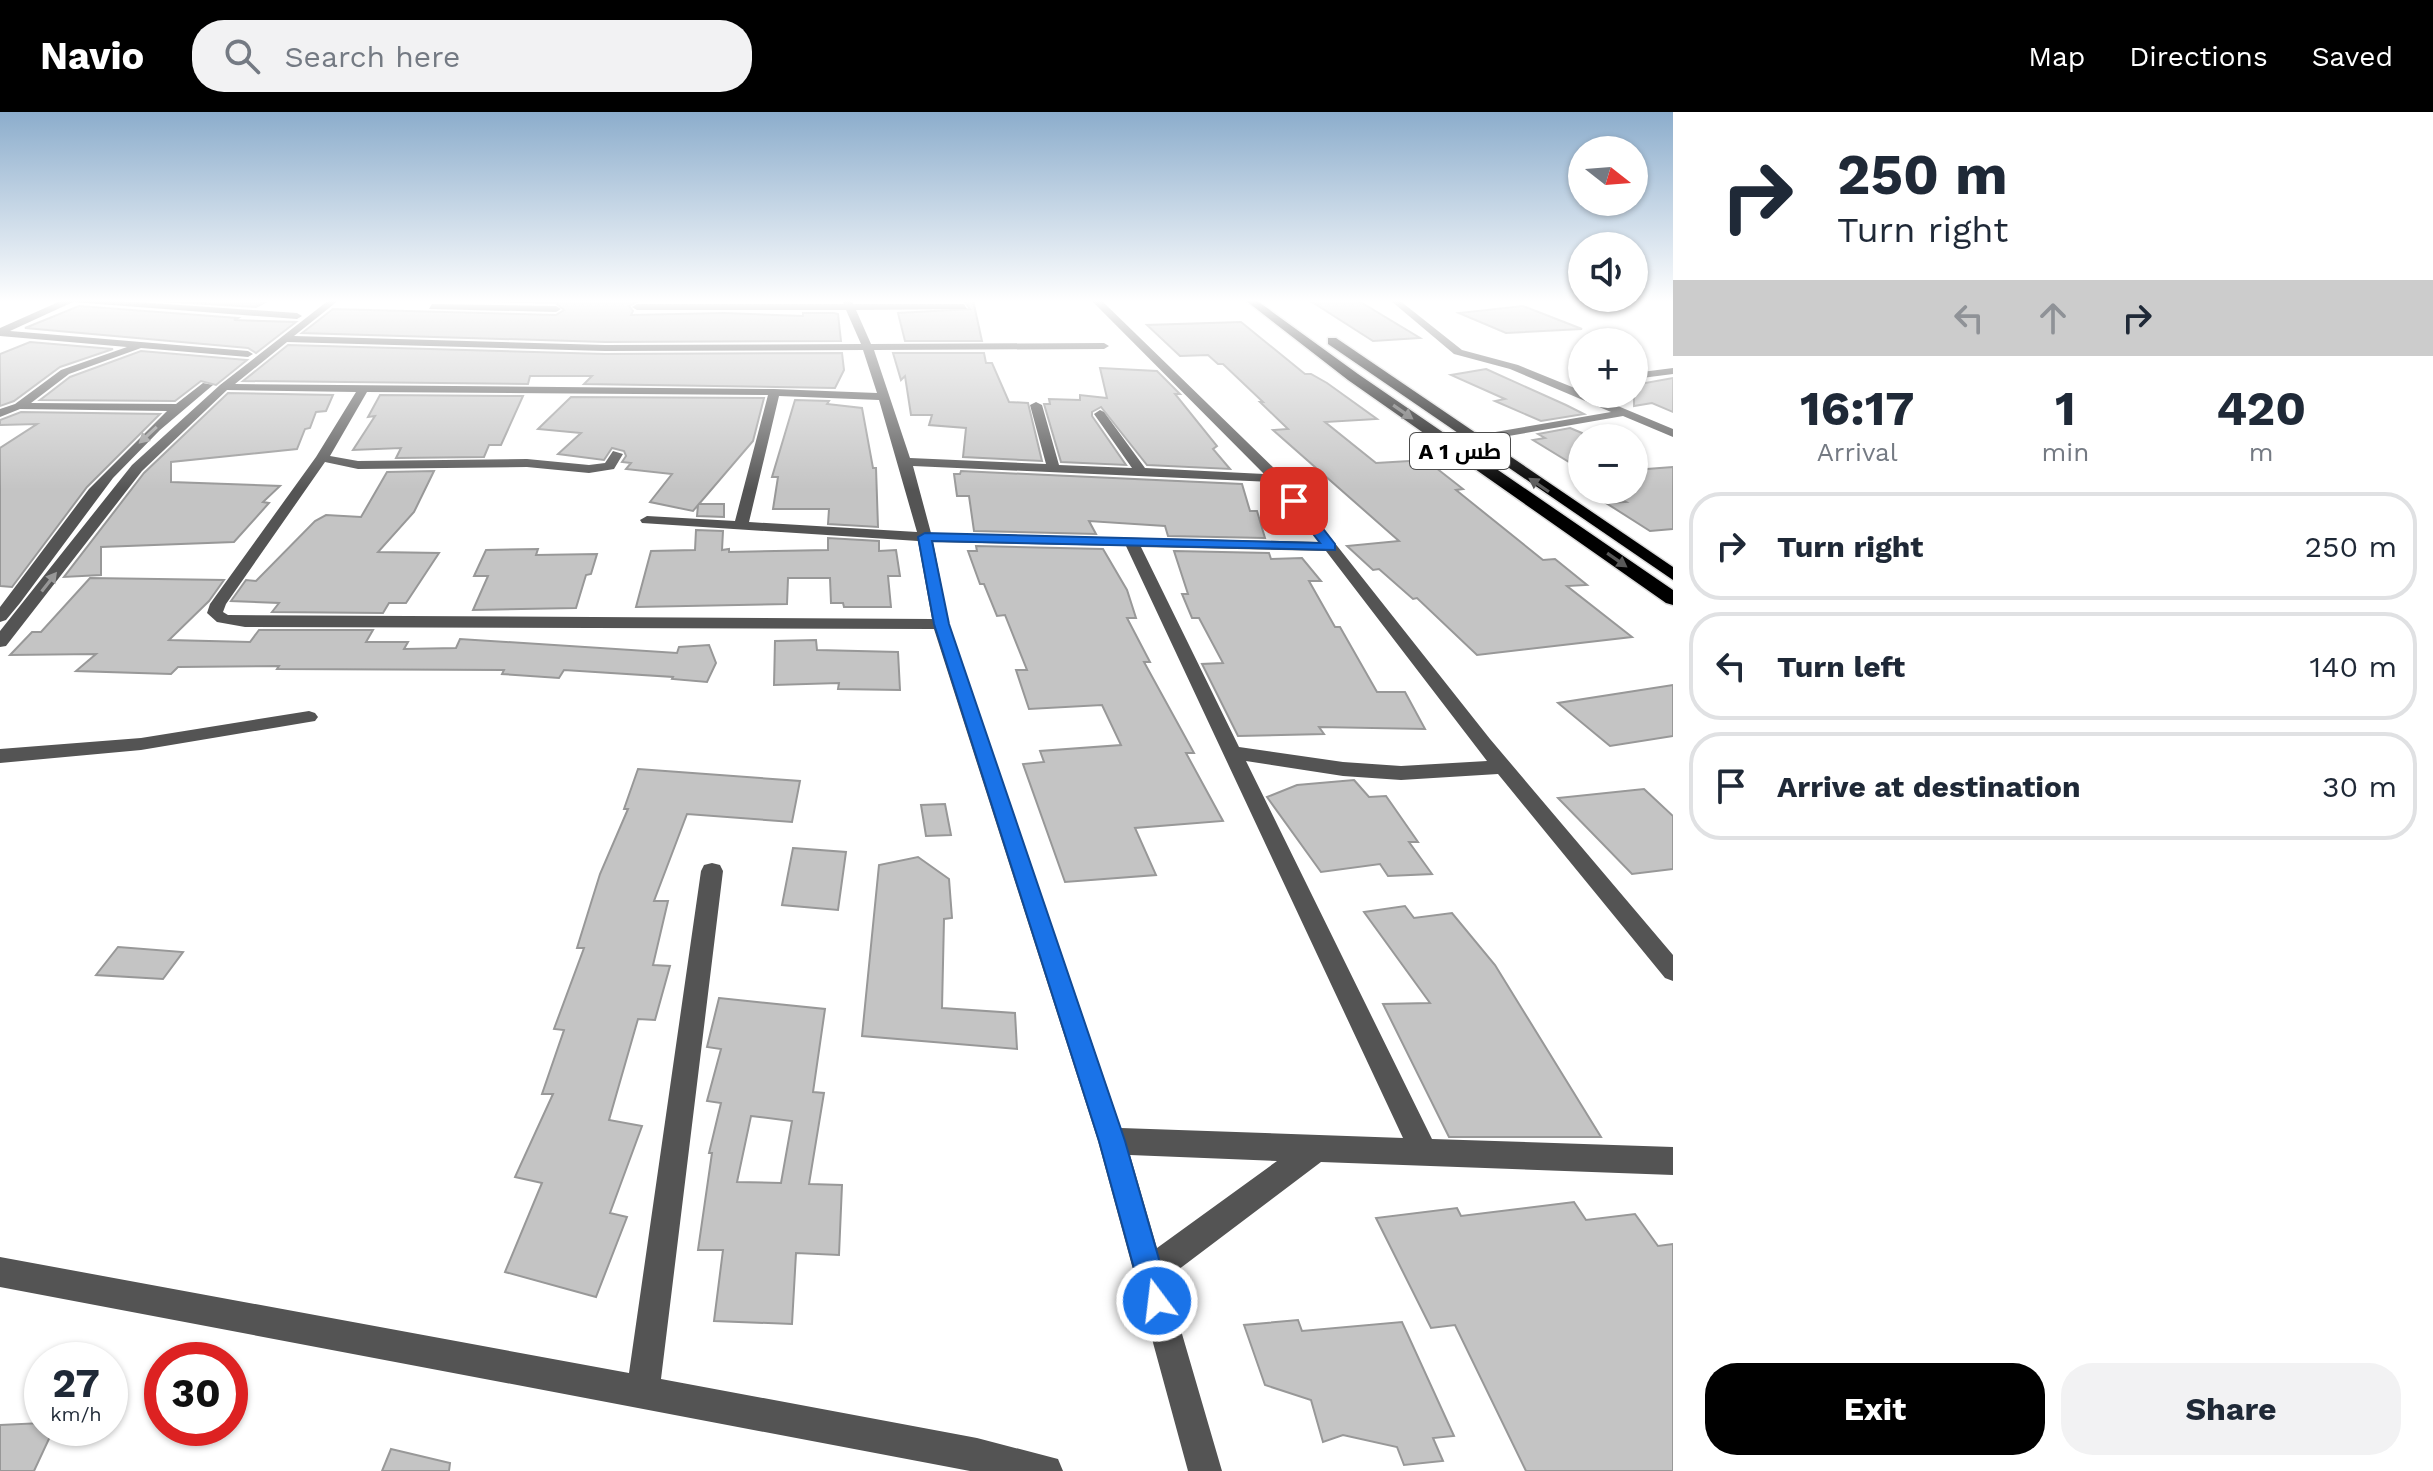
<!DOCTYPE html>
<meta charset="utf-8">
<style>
body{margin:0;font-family:"Work Sans",Cairo,sans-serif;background:#f2f2f3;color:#1f2937;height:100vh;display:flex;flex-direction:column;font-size:30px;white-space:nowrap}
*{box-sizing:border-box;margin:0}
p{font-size:26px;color:#747a83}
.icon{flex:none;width:44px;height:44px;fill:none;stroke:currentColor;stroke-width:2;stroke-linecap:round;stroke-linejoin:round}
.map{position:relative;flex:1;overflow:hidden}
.panel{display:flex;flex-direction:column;background:#fff;width:760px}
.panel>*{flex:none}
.guide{background:#fff;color:#1f2937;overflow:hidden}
.needle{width:52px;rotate:107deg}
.controls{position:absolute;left:1568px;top:24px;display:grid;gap:16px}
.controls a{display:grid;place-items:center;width:80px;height:80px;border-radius:50%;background:#fff;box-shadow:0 2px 6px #0004;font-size:40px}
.speed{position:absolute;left:24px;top:1230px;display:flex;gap:16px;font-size:40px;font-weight:700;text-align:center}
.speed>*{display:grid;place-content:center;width:104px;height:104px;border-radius:50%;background:#fff;box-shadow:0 2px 6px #0004;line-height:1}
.speed small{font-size:20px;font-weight:400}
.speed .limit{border:12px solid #d22;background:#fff;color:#111}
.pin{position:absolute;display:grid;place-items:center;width:68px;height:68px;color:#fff;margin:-34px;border-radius:16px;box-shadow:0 4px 12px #0006}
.me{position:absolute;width:88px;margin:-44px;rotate:345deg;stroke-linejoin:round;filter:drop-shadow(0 0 6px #0008)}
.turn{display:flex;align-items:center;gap:28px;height:168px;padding:0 32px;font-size:36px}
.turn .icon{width:104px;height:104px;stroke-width:2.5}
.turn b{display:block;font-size:56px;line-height:68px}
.lanes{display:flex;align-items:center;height:76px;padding:0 32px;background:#0003;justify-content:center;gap:40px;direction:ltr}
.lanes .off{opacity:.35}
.eta{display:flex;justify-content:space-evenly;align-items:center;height:136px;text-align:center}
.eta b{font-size:48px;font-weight:700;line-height:56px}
.action{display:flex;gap:16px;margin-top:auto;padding:16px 32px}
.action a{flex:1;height:92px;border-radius:32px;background:#000;color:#fff;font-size:32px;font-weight:700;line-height:92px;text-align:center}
.action a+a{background:#f2f2f3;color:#1f2937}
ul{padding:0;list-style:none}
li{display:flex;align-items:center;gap:24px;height:108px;margin:0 16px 12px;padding:0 16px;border:4px solid #e0e1e3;border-radius:32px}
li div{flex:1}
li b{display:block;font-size:30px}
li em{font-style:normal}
header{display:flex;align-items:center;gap:48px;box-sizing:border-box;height:112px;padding:0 40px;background:#000;color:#fff}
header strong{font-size:38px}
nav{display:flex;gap:44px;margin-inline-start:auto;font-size:28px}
.search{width:560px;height:72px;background:#f2f2f3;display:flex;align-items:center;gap:20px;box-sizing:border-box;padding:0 28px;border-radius:32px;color:#747a83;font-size:30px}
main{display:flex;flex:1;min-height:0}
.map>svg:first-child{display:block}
.building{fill:#c4c4c4;stroke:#989898;stroke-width:2;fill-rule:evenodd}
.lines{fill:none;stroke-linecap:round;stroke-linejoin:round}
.highway-casing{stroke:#dbdbdb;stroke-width:3}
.minor{fill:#545454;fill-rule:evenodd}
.highway{fill:#000;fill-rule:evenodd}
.oneway{fill:#595959}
.oneway2{fill:#989898}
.route{fill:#1a73e8;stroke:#114b97;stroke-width:2}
.labels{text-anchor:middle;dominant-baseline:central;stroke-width:7;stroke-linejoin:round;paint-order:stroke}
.shield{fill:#fff;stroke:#4c4c4c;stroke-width:2}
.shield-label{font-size:22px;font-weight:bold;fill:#000}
</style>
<header>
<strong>Navio</strong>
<div class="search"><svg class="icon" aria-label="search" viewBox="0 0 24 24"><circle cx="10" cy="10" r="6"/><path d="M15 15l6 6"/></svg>Search here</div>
<nav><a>Map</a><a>Directions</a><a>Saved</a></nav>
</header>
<main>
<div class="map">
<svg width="1673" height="1359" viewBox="0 0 1673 1359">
<rect width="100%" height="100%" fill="#fff"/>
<!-- building -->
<g class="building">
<polygon points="145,188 269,188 256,195"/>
<polygon points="457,188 640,188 629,194 633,199 631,203 724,201 803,204 803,201 834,201 838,202 841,229 605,230 302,221 333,197 556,203 564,198 556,191"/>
<polygon points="919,188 973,188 982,229 905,229 898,201 970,197 964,189"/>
<polygon points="1309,188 1357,188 1420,226 1373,229"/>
<polygon points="79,194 238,206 234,208 296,210 256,241 248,236 25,216"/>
<polygon points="1523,194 1582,217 1506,221 1459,201"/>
<polygon points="1241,210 1305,262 1311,262 1327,271 1377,307 1325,310 1376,351 1426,348 1463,377 1456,378 1543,448 1555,447 1587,473 1567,474 1632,525 1477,543 1417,486 1413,487 1379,457 1373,458 1347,434 1399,429 1273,318 1288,317 1260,290 1263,290 1223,252 1218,252 1208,243 1180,244 1147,213"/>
<polygon points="30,230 113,237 60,255 14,289 0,294 0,242"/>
<polygon points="288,233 605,242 842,241 844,258 835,276 584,272 592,264 530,264 528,272 243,269"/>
<polygon points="141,239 247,248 216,273 201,269 175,289 40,288 70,265"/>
<polygon points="893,241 984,241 986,251 992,251 1009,290 1028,291 1042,349 963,345 966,316 929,313 932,303 911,303 905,264 901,268"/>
<polygon points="1100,256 1157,259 1180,282 1175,282 1217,334 1213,337 1230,357 1147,353 1101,295 1092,300 1092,304 1126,353 1061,350 1044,292 1050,292 1049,287 1080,288 1080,283 1107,286"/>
<polygon points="1486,257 1566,293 1584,302 1541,309 1495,289 1505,287 1451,263"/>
<polygon points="1673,266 1673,300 1652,291 1634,294 1634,273"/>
<polygon points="228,281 333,283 326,299 316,300 310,316 305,317 297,337 171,350 171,370 280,374 263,390 269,391 234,430 101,435 101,463 64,465 144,361"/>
<polygon points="380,283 523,284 501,333 489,333 484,345 396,346 401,336 353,338 375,304 368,305"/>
<polygon points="571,285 764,286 753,329 699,392 724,392 724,405 697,404 698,393 693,399 650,390 672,362 626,357 631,351 622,350 626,344 624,339 612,336 604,348 558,342 581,321 538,317"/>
<polygon points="795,288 829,289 827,292 862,296 873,356 876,356 878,415 828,412 829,397 773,397 778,365 772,365"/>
<polygon points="21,300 160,302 87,375 12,475 0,474 0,336 37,312 0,313 0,308"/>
<polygon points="1570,316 1582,321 1582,358 1533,328 1545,326 1538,322"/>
<polygon points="1673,355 1673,417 1650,419 1606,391 1626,390 1604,378 1634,378 1634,358"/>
<polygon points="434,359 414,400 378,440 439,441 406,491 389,491 383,501 272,500 279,491 231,489 246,468 256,469 315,409 326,403 361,405 387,360"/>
<polygon points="961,359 1242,372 1250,399 1257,399 1265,426 1168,424 1165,414 1089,409 1096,422 974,419 969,384 957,384 954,362 960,362"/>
<polygon points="696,418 723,419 722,438 729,437 729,440 828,438 828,426 879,429 879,439 896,438 900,464 888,464 891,495 844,495 843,491 831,491 830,466 788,466 787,492 636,495 651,439 695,438"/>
<polygon points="976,434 1103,437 1127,478 1136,506 1127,506 1150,550 1144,550 1194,641 1186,641 1223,709 1135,716 1156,763 1065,770 1023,652 1044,650 1040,639 1121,633 1102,593 1029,597 1016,558 1027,558 1005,503 997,504 984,472 980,472 968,439 977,439"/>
<polygon points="538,437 536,443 597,442 591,462 586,463 576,496 473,498 488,464 474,464 486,438"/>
<polygon points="1174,439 1269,441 1271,447 1302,446 1321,469 1309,469 1335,515 1340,515 1377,580 1405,580 1425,617 1319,615 1324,622 1238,624 1202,552 1223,551 1199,506 1192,506 1182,482 1188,482"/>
<polygon points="90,466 224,468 209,489 169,528 250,530 259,518 373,518 366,530 408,530 404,537 456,536 460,527 677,541 679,535 709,533 716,551 707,570 672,567 673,565 564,558 559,566 502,562 504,558 277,557 279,554 178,555 171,562 76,559 96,542 10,543 32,520 41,520"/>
<polygon points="816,528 817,538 898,540 900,578 838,577 839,571 774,573 775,529"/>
<polygon points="1673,573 1673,624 1610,634 1558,591"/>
<polygon points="638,657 800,669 792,710 687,702 654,789 668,789 653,853 670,854 655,908 638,907 609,1008 642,1014 610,1101 627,1105 596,1185 505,1160 542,1071 515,1065 553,982 542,982 564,918 554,917 584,836 577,836 600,762 628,697 624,697"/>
<polygon points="1354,668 1369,685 1386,684 1418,730 1409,730 1432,762 1388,764 1380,752 1321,760 1267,685 1297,673"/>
<polygon points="1644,677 1673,704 1673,757 1632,762 1558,686"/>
<polygon points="945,692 951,723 926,724 921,693"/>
<polygon points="793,736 846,740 838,798 782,793"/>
<polygon points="918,745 949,767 952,806 944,807 942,896 1015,901 1017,937 862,924 879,753"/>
<polygon points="1405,794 1414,806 1452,801 1495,853 1601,1025 1449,1025 1383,892 1430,891 1364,800"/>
<polygon points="118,835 183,840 163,867 96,863"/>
<path d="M 719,886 L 825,897 L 813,980 L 824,981 L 809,1072 L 842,1073 L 839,1143 L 796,1141 L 792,1212 L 714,1209 L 723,1138 L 698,1138 L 712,1041 L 709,1041 L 721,991 L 707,989 L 721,937 L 707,935 ZM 751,1004 L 792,1009 L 781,1071 L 737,1070 Z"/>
<polygon points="1574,1090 1586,1108 1635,1102 1658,1134 1673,1132 1673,1359 1526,1359 1455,1213 1431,1216 1376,1106 1457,1096 1461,1104"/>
<polygon points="1298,1208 1302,1219 1402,1210 1454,1324 1433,1326 1443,1349 1404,1353 1397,1335 1343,1323 1323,1330 1311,1288 1265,1273 1244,1213"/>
<polygon points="42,1311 42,1316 54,1316 34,1359 0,1359 0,1313"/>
<polygon points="391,1337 450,1351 449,1359 382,1359"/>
</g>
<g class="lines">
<!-- highway casing -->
<g class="highway-casing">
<g id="highway">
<polygon points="1245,188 1256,188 1358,262 1673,478 1673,493 1666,491 1348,268"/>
<polygon points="1328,226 1336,226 1673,455 1673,468 1328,232"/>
</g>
</g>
<!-- minor -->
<g class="minor">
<polygon points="63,188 108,188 297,201 302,204 297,207 73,190 10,219 248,239 253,242 248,245 141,236 69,262 31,291 176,292 203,271 213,273 160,318 113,366 20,491 6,508 0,510 0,495 89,377 167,299 20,297 0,305 0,297 15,292 61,258 127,235 0,224 0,216"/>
<path d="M 329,188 L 339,188 L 294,224 L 605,233 L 861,232 L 846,198 L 637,198 L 632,195 L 637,192 L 844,192 L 843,188 L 851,188 L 853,192 L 964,192 L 967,197 L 856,198 L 871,232 L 1104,231 L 1109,234 L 1104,237 L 874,238 L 910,346 L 1046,352 L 1030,293 L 1036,290 L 1042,293 L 1059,353 L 1132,356 L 1094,302 L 1100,298 L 1104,300 L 1145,356 L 1264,362 L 1091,188 L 1101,188 L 1281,363 L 1490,627 L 1673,843 L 1673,869 L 1665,866 L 1498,662 L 1401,668 L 1343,664 L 1246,649 L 1432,1027 L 1673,1035 L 1673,1063 L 1321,1050 L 1166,1167 L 1222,1359 L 1188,1359 L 1098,1029 L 934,517 L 245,515 L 217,510 L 207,501 L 210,492 L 316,345 L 356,280 L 227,278 L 142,359 L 6,534 L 0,535 L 0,519 L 132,353 L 220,273 ZM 287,230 L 605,239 L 863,238 L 877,281 L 774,277 L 235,272 ZM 367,280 L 768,283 L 735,409 L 647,404 L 640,408 L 642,411 L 918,429 L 932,507 L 228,503 L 223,500 L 226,492 L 325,350 L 358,357 L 527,355 L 589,361 L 614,357 L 623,342 L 613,339 L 605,351 L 589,353 L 527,347 L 358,349 L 330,344 ZM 779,284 L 879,288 L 917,420 L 749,410 ZM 913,354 L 1272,370 L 1319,430 L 931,421 ZM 933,430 L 1126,434 L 1403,1026 L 1121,1016 L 949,512 ZM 1141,435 L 1326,439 L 1487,649 L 1401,654 L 1343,650 L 1239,635 ZM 1130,1043 L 1277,1049 L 1157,1136 Z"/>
<polygon points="1390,188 1399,188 1462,238 1518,253 1582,279 1582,282 1589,282 1673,317 1673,325 1623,304 1468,331 1466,328 1472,324 1611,300 1510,257 1454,242"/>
<polygon points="432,192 556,194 561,197 556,200 429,197"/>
<polygon points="1673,256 1673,262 1634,267 1634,261"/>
<polygon points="309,599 315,601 318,605 315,609 141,638 0,651 0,637 141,626"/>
<polygon points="712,751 720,753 723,759 661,1267 977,1326 1058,1347 1063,1359 970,1359 0,1175 0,1145 629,1261 701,759 704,753"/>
</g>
<!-- highway -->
<use href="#highway" class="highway"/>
</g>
<!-- one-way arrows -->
<defs><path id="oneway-solid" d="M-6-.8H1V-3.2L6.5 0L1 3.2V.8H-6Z" transform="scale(2)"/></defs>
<g class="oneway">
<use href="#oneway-solid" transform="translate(1403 300) rotate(35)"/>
<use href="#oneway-solid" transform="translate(1539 373) rotate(-146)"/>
<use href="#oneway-solid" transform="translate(1617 448) rotate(35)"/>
</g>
<g class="oneway2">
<use href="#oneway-solid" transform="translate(148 323) rotate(137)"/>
<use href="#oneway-solid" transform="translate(49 470) rotate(-52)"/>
</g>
<!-- sky -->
<linearGradient id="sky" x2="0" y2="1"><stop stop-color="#8cadcc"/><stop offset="0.5" stop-color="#fff"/><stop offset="1" stop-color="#fff" stop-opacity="0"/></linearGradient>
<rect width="1673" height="378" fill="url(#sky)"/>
<!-- route -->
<polygon class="route" points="1294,385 1299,386 1335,432 1335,438 932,429 949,512 1125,1029 1171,1189 1167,1199 1157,1203 1147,1199 1143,1189 1099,1029 934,512 918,425 925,421 1320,431 1288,389"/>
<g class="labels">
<!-- shield labels -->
<rect class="shield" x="1410" y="321" width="100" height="36" rx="6"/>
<g class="shield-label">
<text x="1460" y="339">A 1 طس</text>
</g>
</g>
</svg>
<div class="controls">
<a><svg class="needle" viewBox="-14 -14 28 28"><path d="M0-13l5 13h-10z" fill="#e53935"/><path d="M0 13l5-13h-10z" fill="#747a83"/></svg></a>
<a><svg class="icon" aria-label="sound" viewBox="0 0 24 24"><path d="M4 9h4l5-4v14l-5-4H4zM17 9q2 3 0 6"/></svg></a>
<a>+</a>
<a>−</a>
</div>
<div class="speed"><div>27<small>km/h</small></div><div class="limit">30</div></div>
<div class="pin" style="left:1294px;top:389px;background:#d93025"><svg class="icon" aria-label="arrive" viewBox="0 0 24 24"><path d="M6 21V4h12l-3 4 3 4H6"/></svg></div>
<svg class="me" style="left:1157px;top:1189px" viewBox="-20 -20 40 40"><circle r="17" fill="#1a73e8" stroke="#fff" stroke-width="3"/><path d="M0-11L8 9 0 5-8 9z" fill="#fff"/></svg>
</div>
<section class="panel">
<div class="guide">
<div class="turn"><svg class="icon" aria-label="right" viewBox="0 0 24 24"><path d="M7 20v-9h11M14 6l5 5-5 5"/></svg><div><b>250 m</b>Turn right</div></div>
<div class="lanes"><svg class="icon off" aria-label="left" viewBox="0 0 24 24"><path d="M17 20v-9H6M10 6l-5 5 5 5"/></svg><svg class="icon off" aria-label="ahead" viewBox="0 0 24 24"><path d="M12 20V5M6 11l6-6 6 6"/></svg><svg class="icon" aria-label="right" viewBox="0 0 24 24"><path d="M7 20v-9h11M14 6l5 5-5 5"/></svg></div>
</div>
<div class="eta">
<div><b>16:17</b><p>Arrival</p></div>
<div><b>1</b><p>min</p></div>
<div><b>420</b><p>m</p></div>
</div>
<ul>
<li><svg class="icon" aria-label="right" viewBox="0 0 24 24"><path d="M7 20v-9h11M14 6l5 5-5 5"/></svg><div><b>Turn right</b></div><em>250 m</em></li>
<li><svg class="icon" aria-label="left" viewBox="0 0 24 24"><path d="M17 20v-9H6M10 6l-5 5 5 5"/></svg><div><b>Turn left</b></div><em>140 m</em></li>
<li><svg class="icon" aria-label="arrive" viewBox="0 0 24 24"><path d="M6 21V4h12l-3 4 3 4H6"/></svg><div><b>Arrive at destination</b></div><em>30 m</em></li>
</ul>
<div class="action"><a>Exit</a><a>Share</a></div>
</section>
</main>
